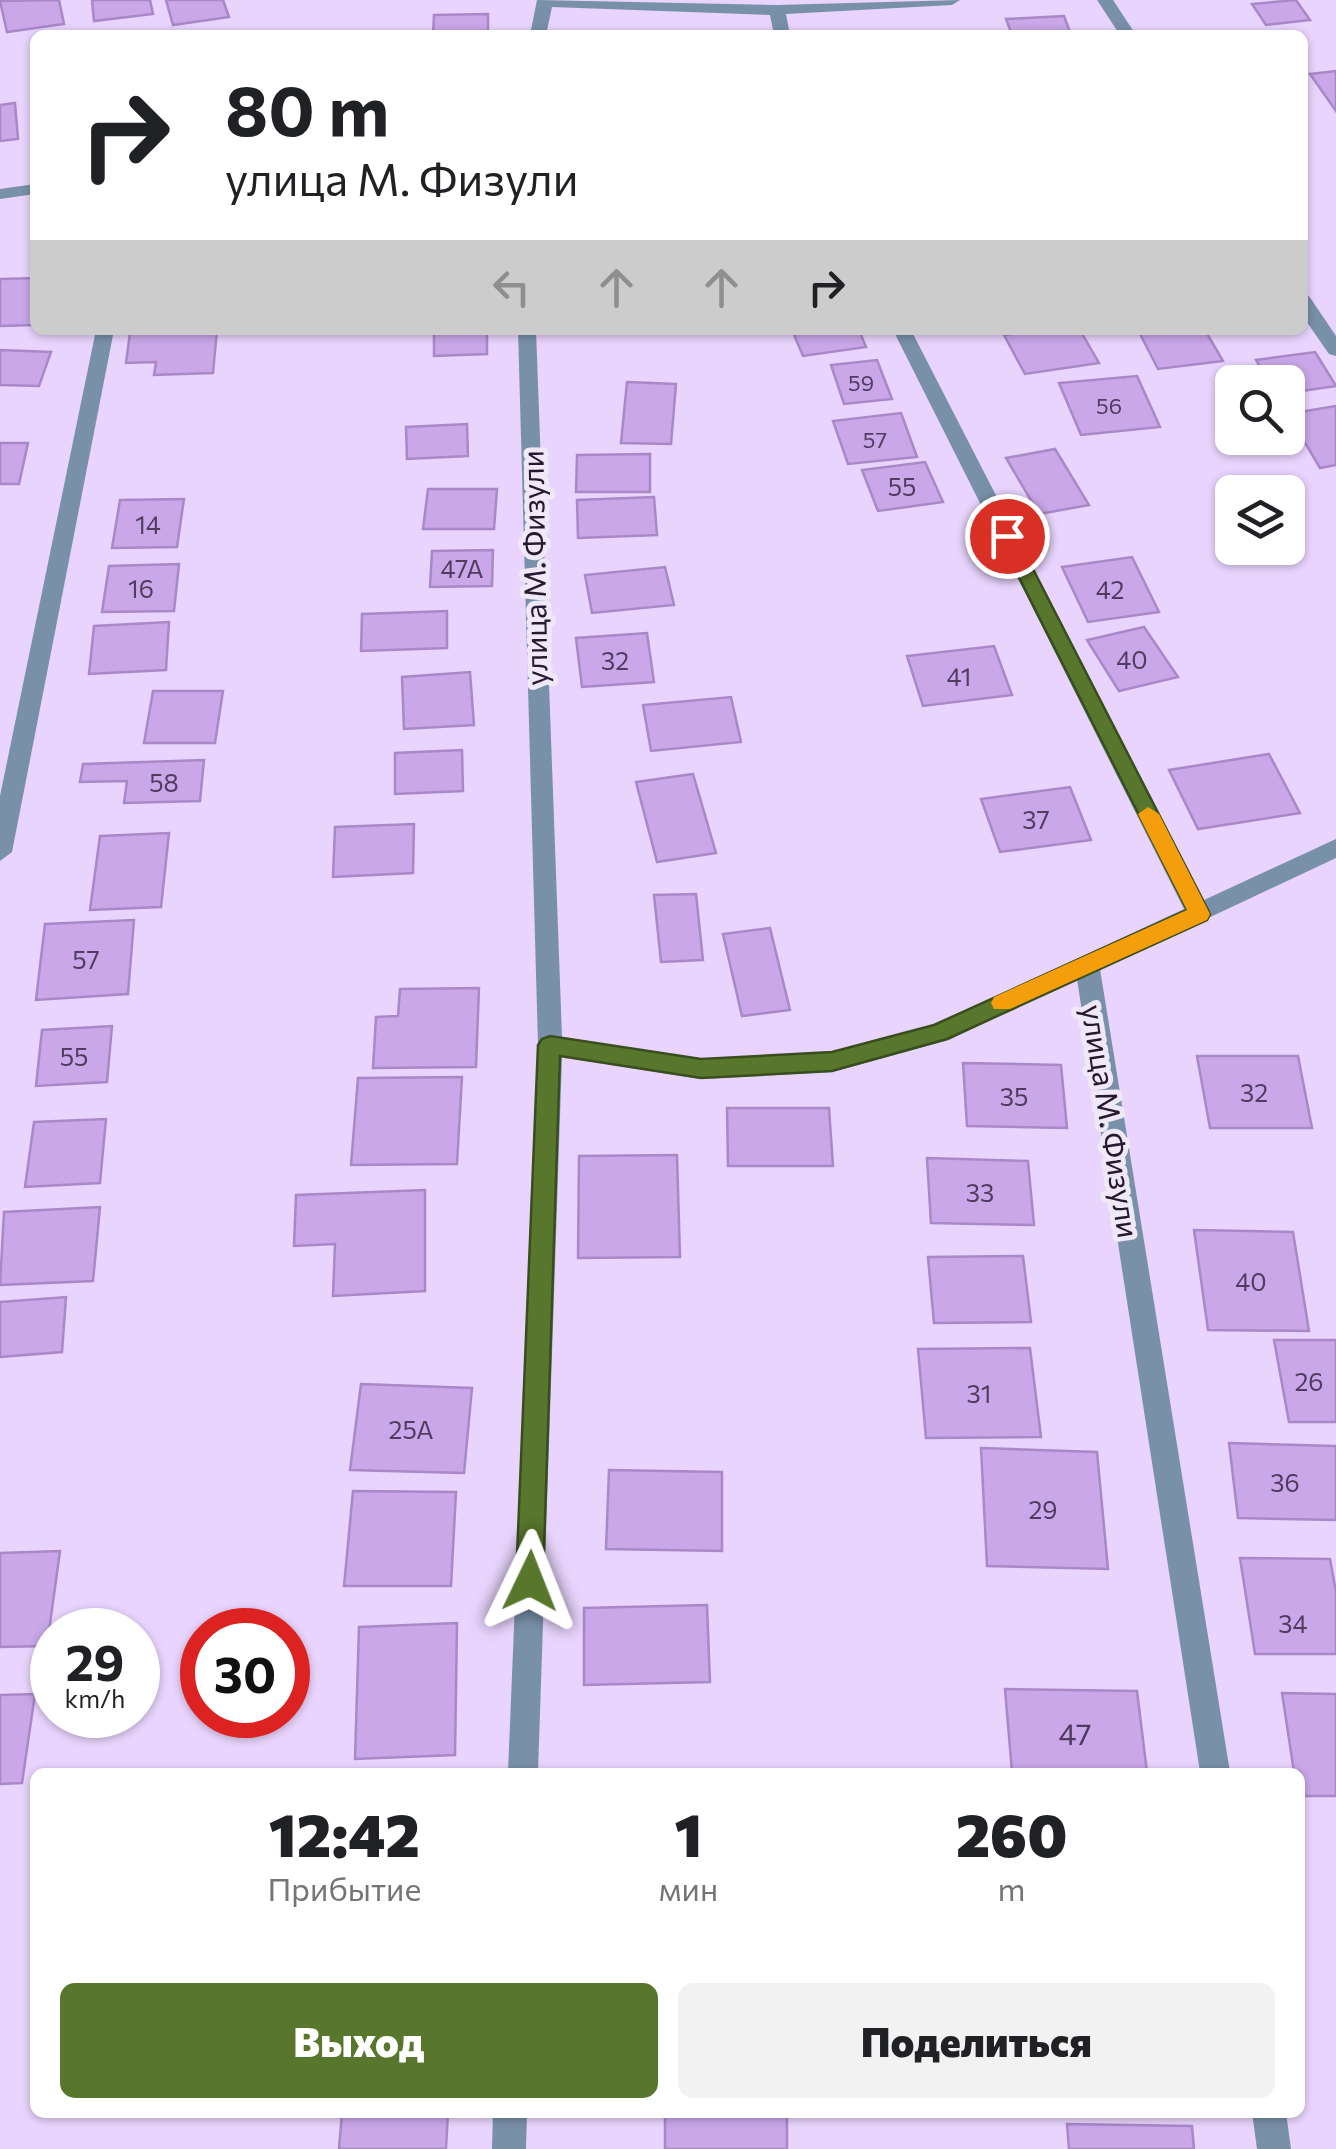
<!DOCTYPE html>
<html lang="ru">
<meta charset="utf-8">
<style>
body{margin:0;font-family:Commissioner,sans-serif;background:#f2f2f2;color:#202124;height:100vh;display:flex;flex-direction:column;font-size:38px;white-space:nowrap}
*{box-sizing:border-box;margin:0}
p{font-size:32px;color:#757577}
.icon{flex:none;width:55px;height:55px;fill:none;stroke:currentColor;stroke-width:2;stroke-linecap:round;stroke-linejoin:round}
.map{position:relative;flex:1;overflow:hidden}
.drawer{position:absolute;left:30px;top:1768px;width:1275px;height:350px;display:flex;flex-direction:column;background:#fff;border-radius:15px;box-shadow:0 2px 8px #0004}
.drawer>*{flex:none}
.banner{position:absolute;left:30px;top:30px;width:1278px;height:305px;border-radius:15px;box-shadow:0 2px 8px #0004;background:#fff;color:#202124;overflow:hidden}
.controls{position:absolute;left:1215px;top:365px;display:grid;gap:20px}
.controls a{display:grid;place-items:center;width:90px;height:90px;border-radius:15px;background:#fff;box-shadow:0 2px 8px #0004;font-size:50px}
.speed{position:absolute;left:30px;top:1608px;display:flex;gap:20px;font-size:50px;font-weight:700;text-align:center}
.speed>*{display:grid;place-content:center;width:130px;height:130px;border-radius:50%;background:#fff;box-shadow:0 2px 8px #0004;line-height:1}
.speed small{font-size:25px;font-weight:400}
.speed .limit{border:15px solid #d22;background:#fff;color:#111}
.pin{position:absolute;display:grid;place-items:center;width:85px;height:85px;color:#fff;margin:-42px;border:5px solid #fff;border-radius:50%;box-shadow:0 2px 10px #0007}
.me{position:absolute;width:110px;margin:-55px;rotate:2deg;stroke-linejoin:round;filter:drop-shadow(0 0 8px #0008)}
.turn{display:flex;align-items:center;gap:35px;height:210px;padding:0 30px;font-size:45px}
.turn .icon{width:130px;height:130px;stroke-width:2.5}
.turn b{display:block;font-size:70px;line-height:85px}
.lanes{display:flex;align-items:center;height:95px;padding:0 30px;background:#0003;justify-content:center;gap:50px;direction:ltr}
.lanes .off{opacity:.35}
.eta{display:flex;justify-content:space-evenly;align-items:center;height:170px;text-align:center}
.eta b{font-size:60px;font-weight:800;line-height:70px}
.button{display:flex;gap:20px;margin-top:auto;padding:20px 30px}
.button a{flex:1;height:115px;border-radius:15px;background:#59772c;color:#fff;font-size:40px;font-weight:800;line-height:115px;text-align:center}
.button a+a{background:#f2f2f2;color:#202124}
.map>svg:first-child{display:block}
.building{fill:#c9a7e9;stroke:#a988c8;stroke-width:2.5}
.lines{fill:none;stroke-linecap:round;stroke-linejoin:round}
.minor{fill:#7890a8;fill-rule:evenodd}
.route{fill:#59772c;stroke:#3a4d1d;stroke-width:2.5}
.slow{fill:#f59e0b}
.labels{text-anchor:middle;dominant-baseline:central;stroke-width:10;stroke-linejoin:round;paint-order:stroke}
.far-number-label{font-size:22px;fill:#4f3c5f}
.number-label{font-size:25px;fill:#4f3c5f}
.street-label{font-size:30px;fill:#261831;stroke:#efe8f6}
.near-number-label{font-size:30px;fill:#4f3c5f}
</style>
<div class="map">
<svg width="1336" height="2149" viewBox="0 0 1336 2149">
<rect width="100%" height="100%" fill="#e9d4fd"/>
<!-- building -->
<g class="building">
<polygon points="59,0 64,24 7,32 0,1"/>
<polygon points="92,0 150,0 153,14 94,21"/>
<polygon points="166,0 223,0 229,17 173,25"/>
<polygon points="1296,0 1310,20 1266,25 1252,4"/>
<polygon points="488,14 488,35 433,35 434,15"/>
<polygon points="1064,16 1071,35 1012,35 1006,19"/>
<polygon points="1336,71 1336,111 1310,74"/>
<polygon points="15,103 18,139 0,141 0,105"/>
<polygon points="35,278 35,325 0,326 0,279"/>
<polygon points="217,330 213,373 154,375 156,362 126,363 130,333"/>
<polygon points="434,330 487,330 487,354 434,356"/>
<polygon points="792,330 859,330 866,347 803,356"/>
<polygon points="1038,330 1080,330 1099,363 1025,374 1004,335"/>
<polygon points="1138,330 1205,330 1223,361 1158,369"/>
<polygon points="0,350 51,352 39,386 0,385"/>
<polygon points="1315,352 1336,386 1288,393 1288,382 1269,382 1256,360"/>
<polygon points="877,360 892,399 844,404 831,365"/>
<polygon points="1137,376 1160,427 1081,435 1059,383"/>
<polygon points="627,382 676,384 671,444 621,443"/>
<polygon points="1336,406 1336,465 1320,468 1288,414"/>
<polygon points="901,413 917,457 848,464 833,421"/>
<polygon points="467,424 468,456 407,459 406,427"/>
<polygon points="0,443 28,443 19,484 0,484"/>
<polygon points="1055,449 1089,505 1039,514 1006,458"/>
<polygon points="650,454 650,492 576,492 577,455"/>
<polygon points="925,462 943,502 878,511 862,470"/>
<polygon points="428,489 497,489 494,529 423,529"/>
<polygon points="654,497 657,535 578,538 577,500"/>
<polygon points="184,499 177,547 112,548 120,500"/>
<polygon points="493,550 492,586 430,587 432,551"/>
<polygon points="1132,557 1159,612 1088,622 1062,567"/>
<polygon points="179,564 174,611 102,612 109,566"/>
<polygon points="665,567 674,605 592,613 585,575"/>
<polygon points="447,611 447,648 361,651 362,614"/>
<polygon points="169,622 166,670 89,674 94,626"/>
<polygon points="1144,627 1178,677 1119,691 1087,640"/>
<polygon points="647,633 654,682 582,687 576,638"/>
<polygon points="994,646 1012,695 923,706 907,656"/>
<polygon points="470,672 474,725 404,729 402,677"/>
<polygon points="153,691 223,691 215,743 144,743"/>
<polygon points="731,697 741,742 651,751 643,705"/>
<polygon points="462,750 463,791 395,794 395,753"/>
<polygon points="1269,754 1300,813 1198,829 1169,770"/>
<polygon points="204,760 200,801 124,803 127,781 80,782 83,764"/>
<polygon points="693,774 716,853 657,862 636,782"/>
<polygon points="1070,787 1091,840 1000,852 981,799"/>
<polygon points="414,824 413,873 333,877 335,827"/>
<polygon points="169,833 161,907 90,910 100,836"/>
<polygon points="696,894 703,960 661,962 654,895"/>
<polygon points="134,920 128,994 36,1000 45,924"/>
<polygon points="770,928 790,1010 742,1016 723,934"/>
<polygon points="479,988 476,1067 373,1068 376,1017 398,1016 400,989"/>
<polygon points="112,1026 107,1082 36,1086 42,1030"/>
<polygon points="1197,1056 1298,1056 1312,1128 1210,1128"/>
<polygon points="963,1063 1061,1065 1067,1128 967,1126"/>
<polygon points="462,1077 457,1164 351,1165 358,1078"/>
<polygon points="727,1108 829,1108 833,1166 728,1166"/>
<polygon points="106,1119 100,1183 25,1187 34,1122"/>
<polygon points="677,1155 680,1257 578,1258 579,1156"/>
<polygon points="927,1158 1028,1161 1034,1225 931,1223"/>
<polygon points="425,1190 425,1291 333,1296 335,1244 294,1246 296,1195"/>
<polygon points="100,1207 93,1281 0,1285 4,1212"/>
<polygon points="1194,1230 1293,1232 1309,1331 1208,1330"/>
<polygon points="1023,1256 1031,1322 934,1323 928,1257"/>
<polygon points="66,1297 62,1352 0,1357 0,1302"/>
<polygon points="1274,1340 1336,1340 1336,1422 1289,1422"/>
<polygon points="1030,1348 1041,1437 926,1438 918,1349"/>
<polygon points="361,1384 472,1388 464,1473 350,1470"/>
<polygon points="1229,1443 1336,1446 1336,1520 1238,1518"/>
<polygon points="981,1448 1097,1452 1108,1569 987,1566"/>
<polygon points="609,1470 722,1472 722,1551 606,1549"/>
<polygon points="353,1491 456,1492 451,1586 344,1586"/>
<polygon points="60,1551 47,1646 0,1647 0,1553"/>
<polygon points="1240,1558 1330,1559 1336,1592 1336,1654 1255,1654"/>
<polygon points="707,1605 710,1682 584,1685 584,1608"/>
<polygon points="457,1623 455,1755 355,1759 359,1627"/>
<polygon points="1005,1689 1137,1691 1147,1772 1012,1772"/>
<polygon points="1282,1693 1336,1694 1336,1796 1300,1796 1300,1772 1294,1772"/>
<polygon points="35,1694 22,1783 0,1784 0,1695"/>
<polygon points="342,2112 448,2112 446,2149 339,2149"/>
<rect x="665" y="2112" width="122" height="37"/>
<polygon points="1067,2124 1192,2126 1194,2149 1069,2149"/>
</g>
<g class="lines">
<!-- minor -->
<g class="minor">
<polygon points="537,0 777,5 960,0 952,5 786,14 790,35 774,35 770,15 552,7 546,35 530,35"/>
<polygon points="1097,0 1113,0 1136,35 1120,35"/>
<polygon points="35,184 35,194 0,199 0,189"/>
<polygon points="1302,295 1309,296 1336,336 1336,356 1329,354 1302,315"/>
<polygon points="96,330 114,330 12,852 0,861 0,796"/>
<polygon points="518,330 536,330 562,1037 701,1059 832,1052 934,1025 1184,909 893,330 911,330 1204,900 1336,839 1336,858 1100,969 1230,1772 1200,1772 1077,979 949,1040 832,1072 701,1079 562,1057 538,1772 508,1772 538,1045"/>
<polygon points="493,2112 527,2112 526,2149 492,2149"/>
<polygon points="1252,2112 1286,2112 1291,2149 1257,2149"/>
</g>
</g>
<!-- route -->
<polygon class="route" points="1007,530 1016,536 1210,914 1207,920 947,1039 832,1071 701,1078 560,1056 543,1581 539,1590 530,1593 520,1590 516,1581 538,1045 542,1039 550,1036 701,1059 832,1052 934,1025 1187,910 998,536"/>
<!-- slow -->
<polygon class="slow" points="1148,807 1159,814 1210,914 1207,920 1010,1009 994,1009 991,1003 994,997 1187,910 1138,814"/>
<g class="labels">
<!-- far-number labels -->
<g class="far-number-label">
<text x="861" y="382">59</text>
<text x="1109" y="405">56</text>
<text x="875" y="439">57</text>
</g>
<!-- number labels -->
<g class="number-label">
<text x="902" y="486">55</text>
<text x="148" y="524">14</text>
<text x="462" y="568">47А</text>
<text x="141" y="588">16</text>
<text x="1110" y="589">42</text>
<text x="1132" y="659">40</text>
<text x="615" y="660">32</text>
<text x="959" y="676">41</text>
<text x="164" y="782">58</text>
<text x="1036" y="819">37</text>
<text x="86" y="959">57</text>
<text x="74" y="1056">55</text>
<text x="1254" y="1092">32</text>
<text x="1014" y="1096">35</text>
<text x="980" y="1192">33</text>
<text x="1251" y="1281">40</text>
<text x="1309" y="1381">26</text>
<text x="979" y="1393">31</text>
<text x="411" y="1429">25А</text>
<text x="1285" y="1482">36</text>
<text x="1043" y="1509">29</text>
<text x="1293" y="1623">34</text>
</g>
<!-- street labels -->
<g class="street-label">
<text transform="translate(533 568) rotate(-91)">улица М. Физули</text>
<text transform="translate(1112 1121) rotate(81)">улица М. Физули</text>
</g>
<!-- near-number labels -->
<g class="near-number-label">
<text x="1075" y="1732">47</text>
</g>
</g>
</svg>
<div class="controls">
<a><svg class="icon" aria-label="search" viewBox="0 0 24 24"><circle cx="10" cy="10" r="6"/><path d="M15 15l6 6"/></svg></a>
<a><svg class="icon" aria-label="layers" viewBox="0 0 24 24"><path d="M12 4l9 5-9 5-9-5zM3 14l9 5 9-5"/></svg></a>
</div>
<div class="speed"><div>29<small>km/h</small></div><div class="limit">30</div></div>
<div class="pin" style="left:1007px;top:536px;background:#d93025"><svg class="icon" aria-label="arrive" viewBox="0 0 24 24"><path d="M6 21V4h12l-3 4 3 4H6"/></svg></div>
<svg class="me" style="left:530px;top:1581px" viewBox="-20 -20 40 40"><path d="M0-17L14 15 0 8-14 15z" fill="#59772c" stroke="#fff" stroke-width="4"/></svg>
<div class="banner">
<div class="turn"><svg class="icon" aria-label="right" viewBox="0 0 24 24"><path d="M7 20v-9h11M14 6l5 5-5 5"/></svg><div><b>80 m</b>улица М. Физули</div></div>
<div class="lanes"><svg class="icon off" aria-label="left" viewBox="0 0 24 24"><path d="M17 20v-9H6M10 6l-5 5 5 5"/></svg><svg class="icon off" aria-label="ahead" viewBox="0 0 24 24"><path d="M12 20V5M6 11l6-6 6 6"/></svg><svg class="icon off" aria-label="ahead" viewBox="0 0 24 24"><path d="M12 20V5M6 11l6-6 6 6"/></svg><svg class="icon" aria-label="right" viewBox="0 0 24 24"><path d="M7 20v-9h11M14 6l5 5-5 5"/></svg></div>
</div>
<section class="drawer">
<div class="eta">
<div><b>12:42</b><p>Прибытие</p></div>
<div><b>1</b><p>мин</p></div>
<div><b>260</b><p>m</p></div>
</div>
<div class="button"><a>Выход</a><a>Поделиться</a></div>
</section>
</div>
